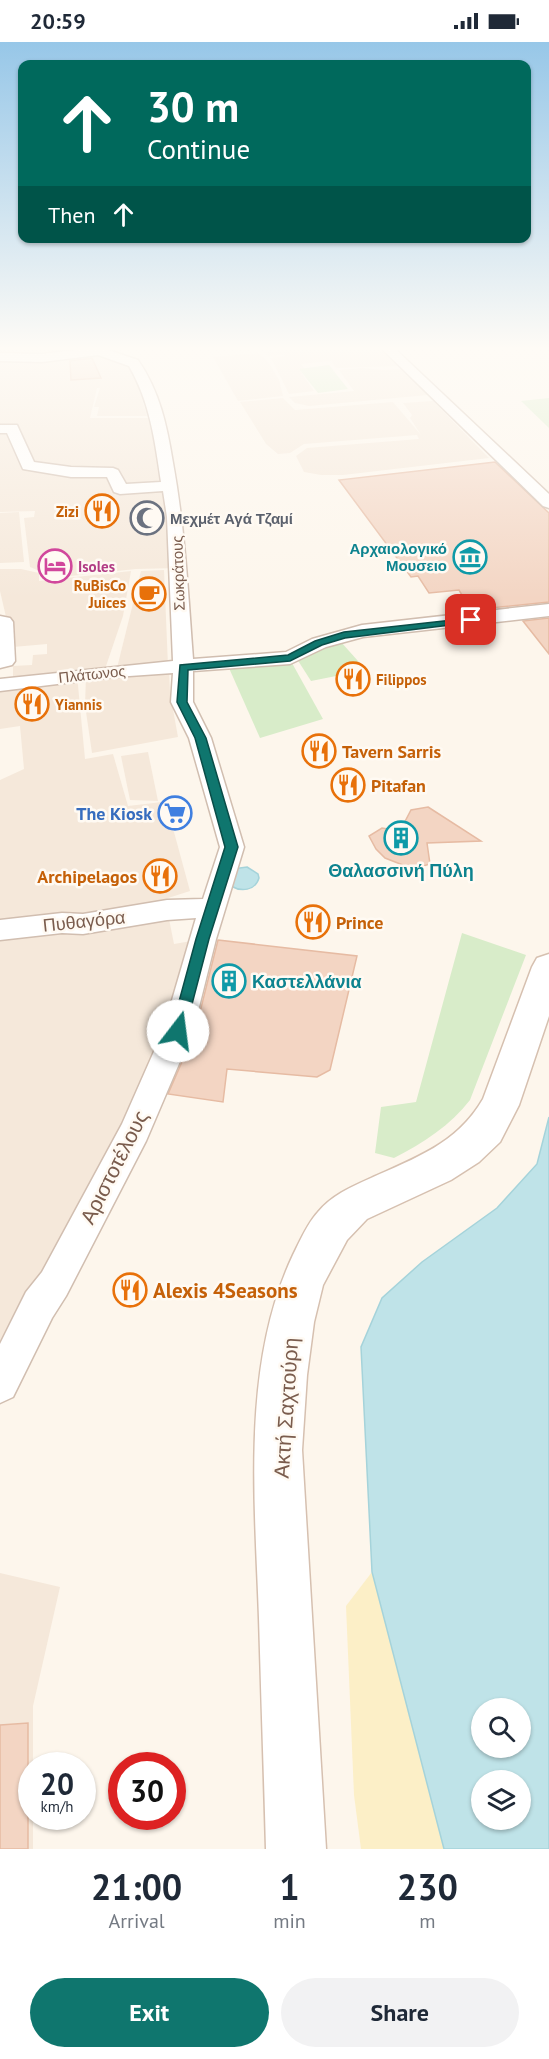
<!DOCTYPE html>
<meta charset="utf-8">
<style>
body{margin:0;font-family:"PT Sans",sans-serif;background:#f2f2f3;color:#1f2937;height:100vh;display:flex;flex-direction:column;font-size:22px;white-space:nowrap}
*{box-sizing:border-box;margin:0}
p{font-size:20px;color:#747a83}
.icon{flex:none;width:33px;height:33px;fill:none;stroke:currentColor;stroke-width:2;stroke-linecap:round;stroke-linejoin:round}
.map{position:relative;height:1807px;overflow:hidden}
.sheet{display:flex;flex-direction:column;background:#fff;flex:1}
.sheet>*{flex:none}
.hud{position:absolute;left:18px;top:18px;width:513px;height:183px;border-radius:12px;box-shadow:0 2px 4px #0004;background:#00695c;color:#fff;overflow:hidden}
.tools{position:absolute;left:471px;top:1656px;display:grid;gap:12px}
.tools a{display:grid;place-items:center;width:60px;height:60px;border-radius:50%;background:#fff;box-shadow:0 2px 4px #0004;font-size:30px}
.speed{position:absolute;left:18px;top:1710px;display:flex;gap:12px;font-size:30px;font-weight:700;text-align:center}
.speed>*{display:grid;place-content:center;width:78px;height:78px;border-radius:50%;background:#fff;box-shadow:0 2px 4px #0004;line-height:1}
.speed small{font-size:15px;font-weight:400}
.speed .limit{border:9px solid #d22;background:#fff;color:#111}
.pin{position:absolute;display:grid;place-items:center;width:51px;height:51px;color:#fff;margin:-26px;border-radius:12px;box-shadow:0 3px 9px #0006}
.me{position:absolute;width:66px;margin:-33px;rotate:15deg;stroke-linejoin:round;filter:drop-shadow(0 0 4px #0008)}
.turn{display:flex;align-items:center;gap:21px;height:126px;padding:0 30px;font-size:27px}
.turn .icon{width:78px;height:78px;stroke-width:2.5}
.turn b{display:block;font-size:42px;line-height:51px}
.then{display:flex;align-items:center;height:57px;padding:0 30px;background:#0003;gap:12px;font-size:22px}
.eta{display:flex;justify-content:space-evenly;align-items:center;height:102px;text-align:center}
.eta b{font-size:36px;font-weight:700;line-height:42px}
.cta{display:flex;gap:12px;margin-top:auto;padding:12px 30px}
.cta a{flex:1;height:69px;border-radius:36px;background:#0f766e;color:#fff;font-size:24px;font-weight:700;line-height:69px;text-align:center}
.cta a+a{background:#f2f2f3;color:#1f2937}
.status{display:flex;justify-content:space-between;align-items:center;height:42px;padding:0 30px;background:#fff;direction:ltr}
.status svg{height:16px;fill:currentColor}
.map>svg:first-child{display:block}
.residential{fill:#f5e8da}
.green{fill:#d8ecc9}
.sand{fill:#fcefc7}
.water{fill:#bfe3e8;stroke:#a5d3da;stroke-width:1.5;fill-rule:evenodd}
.building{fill:#f3d5c3;stroke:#e6bba3;stroke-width:1.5}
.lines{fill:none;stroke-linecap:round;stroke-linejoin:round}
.street-casing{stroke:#d1beb0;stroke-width:3}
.secondary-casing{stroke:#d6c0b0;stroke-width:3}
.street{fill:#fff;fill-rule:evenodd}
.secondary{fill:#fff;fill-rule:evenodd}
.route{fill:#0f766e;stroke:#0a4d48;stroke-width:1.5}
.labels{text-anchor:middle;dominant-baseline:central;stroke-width:5;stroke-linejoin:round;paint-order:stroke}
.far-food-label{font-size:15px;font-weight:bold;fill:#c56008;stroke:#fffaf3;text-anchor:end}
.far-worship-label{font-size:15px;font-weight:bold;fill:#5b616d;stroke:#fffaf3;text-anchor:start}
.far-culture-label{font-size:15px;font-weight:bold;fill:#0d838f;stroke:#fffaf3;text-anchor:end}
.far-hotel-label{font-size:15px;font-weight:bold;fill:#b23c85;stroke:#fffaf3;text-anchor:start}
.far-street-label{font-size:15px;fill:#7a5c4d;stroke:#fffaf3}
.food-label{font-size:18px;font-weight:bold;fill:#c56008;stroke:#fffaf3;text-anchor:start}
.shop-label{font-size:18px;font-weight:bold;fill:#366cbe;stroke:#fffaf3;text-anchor:end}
.culture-label{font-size:18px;font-weight:bold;fill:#0d838f;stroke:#fffaf3}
.street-label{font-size:18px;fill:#7a5c4d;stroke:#fffaf3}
.near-street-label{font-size:21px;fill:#7a5c4d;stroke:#fffaf3}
.near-food-label{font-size:21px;font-weight:bold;fill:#c56008;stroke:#fffaf3;text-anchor:start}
</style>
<div class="status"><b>20:59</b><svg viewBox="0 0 49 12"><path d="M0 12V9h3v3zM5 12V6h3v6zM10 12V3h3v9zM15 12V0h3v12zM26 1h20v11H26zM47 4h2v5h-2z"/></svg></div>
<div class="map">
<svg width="549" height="1807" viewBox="0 0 549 1807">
<rect width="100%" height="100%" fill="#fdf6ec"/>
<!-- residential -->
<g class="residential">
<polygon points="0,304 16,304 15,315 99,309 124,317 147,343 138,344 147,374 97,374 99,365 94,365 100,346 97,346 90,376 158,376 178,526 136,527 42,537 42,530 30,525 24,476 34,475 35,469 0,470"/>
<polygon points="21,304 94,304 86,310 20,314"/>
<polygon points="325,304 378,304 400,324 336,326 331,319 301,322 305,328 300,329 314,349 289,352 271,316 285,314 283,313 268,314 266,310"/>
<polygon points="259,311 269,321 279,338 283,354 238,359 213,315"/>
<polygon points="362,326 383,328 405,327 428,353 309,364 295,361 289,355 354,349 339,328"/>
<polygon points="283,356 295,368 393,360 421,393 410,376 412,373 403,361 433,359 489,416 343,433 321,433 304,430 296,414 307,406 419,397 417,393 304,402 290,411 278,412 266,402 240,360"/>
<polygon points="19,470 24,520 0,521 0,471"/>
<polygon points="0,527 21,527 39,531 39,539 131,529 123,574 105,627 77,627 13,636 13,624 32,623 33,613 47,612 47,602 13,605 0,549"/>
<polygon points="164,528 168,624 117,626 141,529"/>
<polygon points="169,627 170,651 178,695 92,711 85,663 86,634"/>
<polygon points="77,633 85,717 113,712 128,764 162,760 165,779 174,790 190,849 165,857 174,902 203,897 178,989 0,1342 0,738 24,727 20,684 0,687 0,643"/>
<polygon points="148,710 158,759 130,758 121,714"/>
<polygon points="0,1531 60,1545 33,1664 33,1807 0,1807"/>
</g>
<!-- green -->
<g class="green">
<polygon points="329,323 348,347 318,351 299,327"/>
<polygon points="549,356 549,386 521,359"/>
<polygon points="341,600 366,628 311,639 297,617"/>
<polygon points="292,621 323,677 260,696 229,626"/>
<path d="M 462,891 L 526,913 L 470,1058 C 451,1083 423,1101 394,1116 L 375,1111 L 381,1065 L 416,1060 Z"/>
</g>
<!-- sand -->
<polygon class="sand" points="372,1530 444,1807 361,1807 354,1753 346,1564"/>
<!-- water -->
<g class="water">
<path d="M 247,825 L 258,832 L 259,836 C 255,849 241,850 231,844 L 233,827 Z"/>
<path d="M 549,1075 L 549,1807 L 444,1807 L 372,1530 L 361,1305 L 382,1256 L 422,1220 L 497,1166 L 537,1122 ZM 482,1666 L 520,1666 L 520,1706 L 482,1706 ZM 482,1738 L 520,1738 L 520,1778 L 482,1778 Z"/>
</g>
<!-- building -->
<g class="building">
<polygon points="92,316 101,336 71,338 70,319"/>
<polygon points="495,420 549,471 549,560 471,568 459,548 429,551 418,534 411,535 339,438"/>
<polygon points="549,576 549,612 523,579"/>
<polygon points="428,765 481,799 427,801 430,822 413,827 385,816 376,807 369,794 382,786 400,789 411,768"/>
<polygon points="218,898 357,914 330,1028 317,1035 227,1027 223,1060 168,1052 195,990"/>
<polygon points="28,1681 28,1807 0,1807 0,1683"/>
</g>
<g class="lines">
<!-- street casing -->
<g class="street-casing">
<g id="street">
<polygon points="379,304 392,304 549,452 549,466 543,464"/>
<path d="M 99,305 L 138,318 C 160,350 167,384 173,421 C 185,487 188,551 193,617 L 286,610 L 312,597 L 362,583 L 549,562 L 549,574 L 363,595 L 326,605 L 290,622 L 193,629 L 193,660 L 211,696 L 244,805 L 216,897 L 193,989 L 146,1099 L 66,1254 L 52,1276 L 13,1355 L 0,1361 L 0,1302 L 26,1250 L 42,1230 L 122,1082 L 163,989 L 196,876 L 167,878 L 83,892 L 62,891 L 0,898 L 0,878 L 62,871 L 83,872 L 167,858 L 203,857 L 220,805 L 189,696 L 171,660 L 173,631 L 115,635 L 0,649 L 0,637 L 173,619 L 167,475 L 163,449 L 120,452 L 114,450 L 107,435 L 71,435 L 23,427 L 7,391 L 0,391 L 0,383 L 17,383 L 34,420 L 71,425 L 113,426 L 118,428 L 126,442 L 161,440 C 155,399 150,360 129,324 L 98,313 L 42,320 L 0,319 L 0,311 L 42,312 Z"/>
<polygon points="0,574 10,576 13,580 15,619 12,623 0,626"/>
</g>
</g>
<!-- secondary casing -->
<g class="secondary-casing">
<path id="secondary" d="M 549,912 L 549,974 L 519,1063 L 500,1100 L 479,1120 L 451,1138 L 367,1177 L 347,1198 L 323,1243 L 314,1280 L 307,1333 L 302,1408 L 326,1807 L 266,1807 C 264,1730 261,1653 259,1576 C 255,1458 241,1323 293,1213 C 300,1199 307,1182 318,1170 C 332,1153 351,1145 371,1136 C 415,1116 457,1102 483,1057 L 532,925 L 537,916 Z"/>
</g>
<!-- street -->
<use href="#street" class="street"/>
<!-- secondary -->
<use href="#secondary" class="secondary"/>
</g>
<!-- sky -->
<linearGradient id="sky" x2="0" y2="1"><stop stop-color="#97c7e8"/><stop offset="0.55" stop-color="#fefbf6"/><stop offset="1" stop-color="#fefbf6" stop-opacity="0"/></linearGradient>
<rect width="549" height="557" fill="url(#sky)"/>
<!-- route -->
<polygon class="route" points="471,576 474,576 474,580 345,596 322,603 290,619 188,628 187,660 206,696 238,805 209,897 185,989 183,993 173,993 171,989 196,897 225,805 195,696 177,660 180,623 288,613 315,599 344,590"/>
<!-- icons -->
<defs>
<g id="restaurant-ring" transform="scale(1.725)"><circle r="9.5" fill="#fffaf3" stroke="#e8710a" stroke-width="1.5"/><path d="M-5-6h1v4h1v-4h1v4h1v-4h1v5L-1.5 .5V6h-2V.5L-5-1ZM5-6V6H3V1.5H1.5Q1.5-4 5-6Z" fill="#e8710a"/></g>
<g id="mosque-ring" transform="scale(1.725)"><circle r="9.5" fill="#fffaf3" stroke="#6b7280" stroke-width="1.5"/><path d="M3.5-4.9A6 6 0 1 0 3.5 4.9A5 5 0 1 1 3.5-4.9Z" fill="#6b7280"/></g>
<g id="museum-ring" transform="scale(1.725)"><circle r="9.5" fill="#fffaf3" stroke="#0f9aa8" stroke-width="1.5"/><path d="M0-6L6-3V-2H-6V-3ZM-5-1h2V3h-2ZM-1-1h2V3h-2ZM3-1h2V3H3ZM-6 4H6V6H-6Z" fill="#0f9aa8"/></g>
<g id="hotel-ring" transform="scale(1.725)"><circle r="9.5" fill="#fffaf3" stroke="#d1479c" stroke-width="1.5"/><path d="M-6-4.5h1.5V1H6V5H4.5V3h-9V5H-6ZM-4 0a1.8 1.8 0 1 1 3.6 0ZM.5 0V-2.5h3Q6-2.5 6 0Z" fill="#d1479c"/></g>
<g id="cafe-ring" transform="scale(1.725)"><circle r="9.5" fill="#fffaf3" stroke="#e8710a" stroke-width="1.5"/><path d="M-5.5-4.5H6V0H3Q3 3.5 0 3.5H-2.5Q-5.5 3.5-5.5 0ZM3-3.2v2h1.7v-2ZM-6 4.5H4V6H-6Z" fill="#e8710a"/></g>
<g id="supermarket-ring" transform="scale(1.725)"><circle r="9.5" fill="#fffaf3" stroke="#3f7fe0" stroke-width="1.5"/><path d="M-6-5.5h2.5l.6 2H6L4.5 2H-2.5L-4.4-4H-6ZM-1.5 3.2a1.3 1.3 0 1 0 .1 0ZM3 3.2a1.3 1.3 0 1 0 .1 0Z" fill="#3f7fe0"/></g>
<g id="building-ring" transform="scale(1.725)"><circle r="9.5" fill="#fffaf3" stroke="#0f9aa8" stroke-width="1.5"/><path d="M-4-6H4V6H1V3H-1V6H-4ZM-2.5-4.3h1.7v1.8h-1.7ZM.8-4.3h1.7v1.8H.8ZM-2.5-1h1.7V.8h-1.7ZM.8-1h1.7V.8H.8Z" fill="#0f9aa8"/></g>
</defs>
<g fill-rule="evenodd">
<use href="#restaurant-ring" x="102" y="469"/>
<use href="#mosque-ring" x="147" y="476"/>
<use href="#museum-ring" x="470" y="515"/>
<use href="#hotel-ring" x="55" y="524"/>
<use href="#cafe-ring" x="149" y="552"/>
<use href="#restaurant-ring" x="353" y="637"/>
<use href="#restaurant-ring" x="32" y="662"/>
<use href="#restaurant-ring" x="319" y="709"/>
<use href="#restaurant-ring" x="348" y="743"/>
<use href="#supermarket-ring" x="175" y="771"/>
<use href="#building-ring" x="401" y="796"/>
<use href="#restaurant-ring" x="160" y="834"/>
<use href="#restaurant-ring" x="313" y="880"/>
<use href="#building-ring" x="229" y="939"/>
<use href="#restaurant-ring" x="130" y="1248"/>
</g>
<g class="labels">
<!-- far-food labels -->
<g class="far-food-label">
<text x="79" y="469">Zizi</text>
<text x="126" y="543">RuBisCo<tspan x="126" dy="17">Juices</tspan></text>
<text x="376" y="637" text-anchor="start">Filippos</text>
<text x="55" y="662" text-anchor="start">Yiannis</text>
</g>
<!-- far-worship labels -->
<g class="far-worship-label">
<text x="170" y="476">Μεχμέτ Αγά Τζαμί</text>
</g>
<!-- far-culture labels -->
<g class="far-culture-label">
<text x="447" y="506">Αρχαιολογικό<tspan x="447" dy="17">Μουσειο</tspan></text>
</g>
<!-- far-hotel labels -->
<g class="far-hotel-label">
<text x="78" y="524">Isoles</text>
</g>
<!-- far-street labels -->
<g class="far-street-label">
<text transform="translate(178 531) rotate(-92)">Σωκράτους</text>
<text transform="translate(92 632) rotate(-6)">Πλάτωνος</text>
</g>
<!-- food labels -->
<g class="food-label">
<text x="342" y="709">Tavern Sarris</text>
<text x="371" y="743">Pitafan</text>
<text x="137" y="834" text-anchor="end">Archipelagos</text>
<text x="336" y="880">Prince</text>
</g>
<!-- shop labels -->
<g class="shop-label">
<text x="152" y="771">The Kiosk</text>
</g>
<!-- culture labels -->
<g class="culture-label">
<text x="401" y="828">Θαλασσινή Πύλη</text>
<text x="252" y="939" text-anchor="start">Καστελλάνια</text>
</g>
<!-- street labels -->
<g class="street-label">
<text transform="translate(84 879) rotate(-6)">Πυθαγόρα</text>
</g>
<!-- near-street labels -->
<g class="near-street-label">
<text transform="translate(114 1125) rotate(-63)">Αριστοτέλους</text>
<text transform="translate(286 1366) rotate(-86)">Ακτή Σαχτούρη</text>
</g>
<!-- near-food labels -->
<g class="near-food-label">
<text x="153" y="1248">Alexis 4Seasons</text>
</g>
</g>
</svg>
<div class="tools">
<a><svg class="icon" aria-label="search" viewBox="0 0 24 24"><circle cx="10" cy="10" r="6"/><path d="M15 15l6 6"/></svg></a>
<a><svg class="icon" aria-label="layers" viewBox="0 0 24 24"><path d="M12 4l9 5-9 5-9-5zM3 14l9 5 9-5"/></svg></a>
</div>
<div class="speed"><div>20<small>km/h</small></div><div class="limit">30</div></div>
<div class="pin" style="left:471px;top:578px;background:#d93025"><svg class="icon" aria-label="arrive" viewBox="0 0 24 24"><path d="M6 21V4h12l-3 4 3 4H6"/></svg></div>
<svg class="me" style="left:178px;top:989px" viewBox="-20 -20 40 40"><circle r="19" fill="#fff"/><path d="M0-13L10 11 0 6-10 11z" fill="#0f766e"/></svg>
<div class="hud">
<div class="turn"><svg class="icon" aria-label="ahead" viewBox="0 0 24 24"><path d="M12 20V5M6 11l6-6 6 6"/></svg><div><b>30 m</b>Continue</div></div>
<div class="then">Then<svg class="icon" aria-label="ahead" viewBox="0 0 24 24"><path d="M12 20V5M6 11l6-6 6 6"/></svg></div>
</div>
</div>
<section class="sheet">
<div class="eta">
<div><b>21:00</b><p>Arrival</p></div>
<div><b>1</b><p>min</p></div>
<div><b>230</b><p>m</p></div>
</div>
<div class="cta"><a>Exit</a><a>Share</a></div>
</section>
